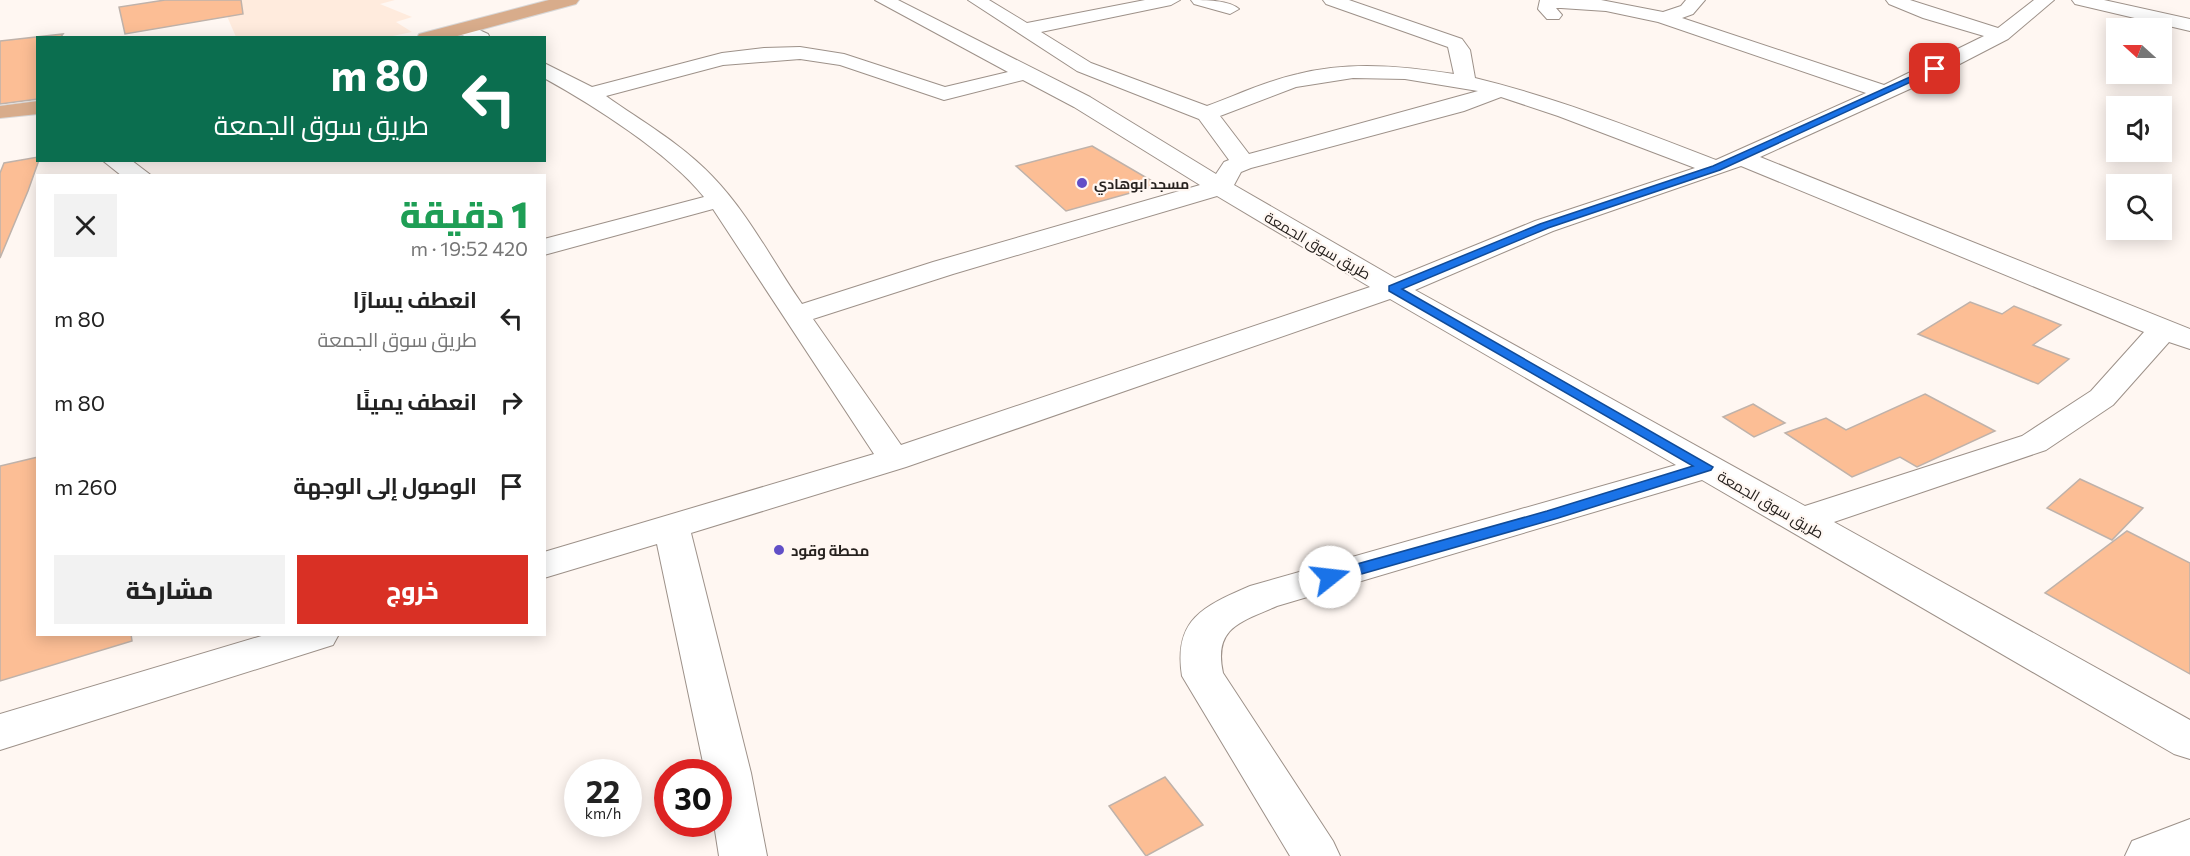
<!DOCTYPE html>
<html lang="ar">
<meta charset="utf-8">
<style>
body{margin:0;font-family:Commissioner,Cairo,sans-serif;background:#f2f2f2;color:#222;direction:rtl;height:100vh;display:flex;flex-direction:column;font-size:22px;white-space:nowrap}
*{box-sizing:border-box;margin:0}
p{font-size:20px;color:#767676}
.icon{flex:none;width:33px;height:33px;fill:none;stroke:currentColor;stroke-width:2;stroke-linecap:round;stroke-linejoin:round}
.map{position:relative;flex:1;overflow:hidden;direction:ltr}
.drawer{position:absolute;left:36px;top:174px;width:510px;height:462px;display:flex;flex-direction:column;background:#fff;border-radius:0px;box-shadow:0 3px 15px #0003;direction:rtl}
.drawer>*{flex:none}
.top-card{position:absolute;left:36px;top:36px;width:510px;height:126px;border-radius:0px;box-shadow:0 3px 15px #0003;direction:rtl;background:#0b6e4f;color:#fff;overflow:hidden}
.needle{width:39px;rotate:291deg}
.tools{position:absolute;left:2106px;top:18px;display:grid;gap:12px}
.tools a{display:grid;place-items:center;width:66px;height:66px;border-radius:0px;background:#fff;box-shadow:0 3px 15px #0003;font-size:30px}
.speed{position:absolute;left:564px;top:759px;display:flex;gap:12px;font-size:30px;font-weight:700;text-align:center}
.speed>*{display:grid;place-content:center;width:78px;height:78px;border-radius:50%;background:#fff;box-shadow:0 3px 15px #0003;line-height:1}
.speed small{font-size:15px;font-weight:400}
.speed .limit{border:9px solid #d22;background:#fff;color:#111}
.pin{position:absolute;display:grid;place-items:center;width:51px;height:51px;color:#fff;margin:-26px;border-radius:12px;box-shadow:0 3px 9px #0006}
.me{position:absolute;width:66px;margin:-33px;rotate:74deg;stroke-linejoin:round;filter:drop-shadow(0 0 4px #0008)}
.turn{display:flex;align-items:center;gap:21px;height:126px;padding:0 18px;font-size:27px}
.turn .icon{width:78px;height:78px;stroke-width:2.5}
.turn b{display:block;font-size:42px;line-height:51px}
.round{display:grid;place-items:center;flex:none;width:63px;height:63px;border-radius:0px;background:#f2f2f2}
.summary{display:flex;align-items:center;justify-content:space-between;height:102px;padding:0 18px}
h1{font-size:36px;font-weight:800;line-height:45px;color:#1e9e55}
.cta{display:flex;gap:12px;margin-top:auto;padding:12px 18px}
.cta a{flex:1;height:69px;border-radius:0px;background:#d93025;color:#fff;font-size:24px;font-weight:800;line-height:69px;text-align:center}
.cta a+a{background:#f2f2f2;color:#222}
ul{padding:0;list-style:none}
li{display:flex;align-items:center;gap:18px;height:84px;padding:0 18px}
li div{flex:1}
li b{display:block;font-size:22px}
li em{font-style:normal}
.map>svg:first-child{display:block}
.built{fill:#ffebdd}
.building{fill:#fcbe95;stroke:#bfb2aa;stroke-width:1.5}
.lines{fill:none;stroke-linecap:round;stroke-linejoin:round}
.minor-casing{stroke:#9d9189;stroke-width:2}
.major-casing{stroke:#d8d7d7;stroke-width:2}
.minor{fill:#fff;fill-rule:evenodd}
.major{fill:#d8ac8b;fill-rule:evenodd}
.route{fill:#1a73e8;stroke:#114b97;stroke-width:1.5}
.poi-dot{fill:#614fc7;stroke:#fff7f2;stroke-width:2}
.labels{text-anchor:middle;dominant-baseline:central;stroke-width:4.5;stroke-linejoin:round;paint-order:stroke}
.far-poi-label{font-size:14px;font-weight:bold;fill:#27221f;stroke:#fff7f2;text-anchor:start}
.street-label{font-size:15px;fill:#27221f;stroke:#fff7f2}
.poi-label{font-size:15px;font-weight:bold;fill:#27221f;stroke:#fff7f2;text-anchor:start}
</style>
<div class="map">
<svg width="2190" height="856" viewBox="0 0 2190 856">
<rect width="100%" height="100%" fill="#fff7f2"/>
<!-- built -->
<polygon class="built" points="220,0 395,0 380,4 412,17 396,22 412,32 383,38 236,37"/>
<!-- building -->
<g class="building">
<polygon points="165,0 241,0 243,14 125,34 119,7"/>
<polygon points="63,34 60,38 38,38 38,99 0,104 0,41"/>
<polygon points="1092,146 1159,185 1066,211 1016,166"/>
<polygon points="38,157 39,160 28,191 0,258 0,173 4,163"/>
<polygon points="1970,302 2002,314 2014,306 2061,325 2033,345 2069,359 2038,384 1918,334"/>
<polygon points="1925,394 1995,431 1917,467 1900,457 1852,477 1785,433 1826,418 1846,430"/>
<polygon points="1753,404 1785,423 1754,437 1723,417"/>
<polygon points="38,457 38,634 131,634 132,641 0,681 0,466"/>
<polygon points="2080,479 2143,508 2112,540 2047,508"/>
<polygon points="2127,531 2190,563 2190,674 2045,593"/>
<polygon points="1165,777 1203,825 1146,856 1109,806"/>
</g>
<g class="lines">
<!-- minor casing -->
<g class="minor-casing">
<g id="minor">
<path d="M 875,0 L 898,0 L 1090,97 L 1216,174 L 1224,162 L 1229,160 L 1199,119 L 1077,71 L 968,0 L 989,0 L 1027,23 L 1145,0 L 1180,0 L 1171,5 L 1041,32 L 1091,63 L 1207,106 C 1237,95 1266,81 1298,74 C 1350,61 1401,66 1454,74 L 1448,47 L 1326,4 L 1323,0 L 1349,0 L 1462,39 L 1470,50 L 1475,78 C 1557,98 1636,129 1716,160 L 1866,93 L 1658,22 L 1606,11 L 1561,8 L 1556,8 L 1562,15 L 1559,19 L 1547,19 L 1538,9 L 1540,0 L 1601,0 L 1663,12 L 1681,6 L 1686,0 L 1705,0 L 1693,14 L 1682,18 L 1884,85 L 1984,36 L 1923,18 L 1889,4 L 1886,0 L 1910,0 L 1998,28 L 2034,0 L 2054,0 L 2008,39 L 1923,83 L 1760,157 L 2190,329 L 2190,349 L 2169,342 L 2113,405 L 2046,450 L 1834,522 L 2190,720 L 2190,759 L 2174,754 L 1702,480 L 1277,606 C 1241,622 1213,627 1223,673 L 1333,841 L 1340,856 L 1290,856 L 1182,676 C 1173,619 1204,606 1250,586 L 1676,465 L 1390,299 L 906,467 L 691,533 L 751,773 L 767,856 L 719,856 L 714,824 L 718,824 L 718,772 L 705,772 L 657,544 L 544,578 L 544,552 L 874,454 L 713,209 L 544,255 L 544,239 L 704,197 C 669,153 593,105 544,78 L 544,63 L 592,87 L 722,53 L 764,48 L 800,47 L 844,54 L 945,87 L 1008,72 ZM 800,59 L 840,65 L 944,100 L 1023,80 L 1074,107 L 1200,185 L 933,262 L 802,304 C 772,261 749,214 712,176 C 682,144 641,121 606,96 L 723,65 ZM 1353,78 L 1405,79 L 1478,91 L 1249,154 L 1220,116 L 1296,87 ZM 1501,97 L 1558,116 L 1695,168 L 1535,221 L 1395,278 L 1234,185 L 1241,172 L 1251,168 L 1464,111 ZM 1741,166 L 2144,332 L 2091,391 L 2022,436 L 1805,506 L 1415,290 L 1553,231 ZM 1217,196 L 1370,287 L 901,445 L 813,319 L 953,274 Z"/>
<path d="M 1191,0 C 1205,0 1229,0 1239,9 L 1230,14 L 1194,4 Z"/>
<polygon points="2072,0 2104,0 2190,19 2190,31 2075,4"/>
<path d="M 464,23 L 488,34 L 490,38 C 477,38 463,40 455,29 L 457,25 Z"/>
<polygon points="102,160 131,160 152,176 122,176"/>
<polygon points="268,634 339,634 333,645 0,750 0,714"/>
<polygon points="2190,819 2190,856 2125,856 2132,841"/>
</g>
</g>
<!-- major casing -->
<g class="major-casing">
<g id="major">
<polygon points="549,0 579,0 576,4 450,38 417,38 419,34"/>
<polygon points="38,101 38,114 0,118 0,106"/>
</g>
</g>
<!-- minor -->
<use href="#minor" class="minor"/>
<!-- major -->
<use href="#major" class="major"/>
</g>
<!-- route -->
<polygon class="route" points="1932,67 1939,69 1720,170 1548,228 1402,289 1713,467 1711,470 1558,518 1330,583 1325,581 1322,577 1325,573 1547,511 1693,466 1389,291 1389,286 1540,224 1713,166"/>
<!-- markers -->
<g class="poi-dot">
<circle cx="1082" cy="183" r="6"/>
<circle cx="779" cy="550" r="6"/>
</g>
<g class="labels">
<!-- far-poi labels -->
<g class="far-poi-label">
<text x="1094" y="183">مسجد ابوهادي</text>
</g>
<!-- street labels -->
<g class="street-label">
<text transform="translate(1318 245) rotate(30)">طريق سوق الجمعة</text>
<text transform="translate(1771 504) rotate(30)">طريق سوق الجمعة</text>
</g>
<!-- poi labels -->
<g class="poi-label">
<text x="791" y="550">محطة وقود</text>
</g>
</g>
</svg>
<div class="tools">
<a><svg class="needle" viewBox="-14 -14 28 28"><path d="M0-13l5 13h-10z" fill="#e53935"/><path d="M0 13l5-13h-10z" fill="#767676"/></svg></a>
<a><svg class="icon" aria-label="sound" viewBox="0 0 24 24"><path d="M4 9h4l5-4v14l-5-4H4zM17 9q2 3 0 6"/></svg></a>
<a><svg class="icon" aria-label="search" viewBox="0 0 24 24"><circle cx="10" cy="10" r="6"/><path d="M15 15l6 6"/></svg></a>
</div>
<div class="speed"><div>22<small>km/h</small></div><div class="limit">30</div></div>
<div class="pin" style="left:1935px;top:69px;background:#d93025"><svg class="icon" aria-label="arrive" viewBox="0 0 24 24"><path d="M6 21V4h12l-3 4 3 4H6"/></svg></div>
<svg class="me" style="left:1330px;top:577px" viewBox="-20 -20 40 40"><circle r="19" fill="#fff"/><path d="M0-13L10 11 0 6-10 11z" fill="#1a73e8"/></svg>
<div class="top-card">
<div class="turn"><svg class="icon" aria-label="left" viewBox="0 0 24 24"><path d="M17 20v-9H6M10 6l-5 5 5 5"/></svg><div><b>80 m</b>طريق سوق الجمعة</div></div>
</div>
<section class="drawer">
<div class="summary"><div><h1>1 دقيقة</h1><p>420 m · 19:52</p></div><a class="round"><svg class="icon" aria-label="close" viewBox="0 0 24 24"><path d="M6 6l12 12M18 6L6 18"/></svg></a></div>
<ul>
<li><svg class="icon" aria-label="left" viewBox="0 0 24 24"><path d="M17 20v-9H6M10 6l-5 5 5 5"/></svg><div><b>انعطف يسارًا</b><p>طريق سوق الجمعة</p></div><em>80 m</em></li>
<li><svg class="icon" aria-label="right" viewBox="0 0 24 24"><path d="M7 20v-9h11M14 6l5 5-5 5"/></svg><div><b>انعطف يمينًا</b></div><em>80 m</em></li>
<li><svg class="icon" aria-label="arrive" viewBox="0 0 24 24"><path d="M6 21V4h12l-3 4 3 4H6"/></svg><div><b>الوصول إلى الوجهة</b></div><em>260 m</em></li>
</ul>
<div class="cta"><a>خروج</a><a>مشاركة</a></div>
</section>
</div>
